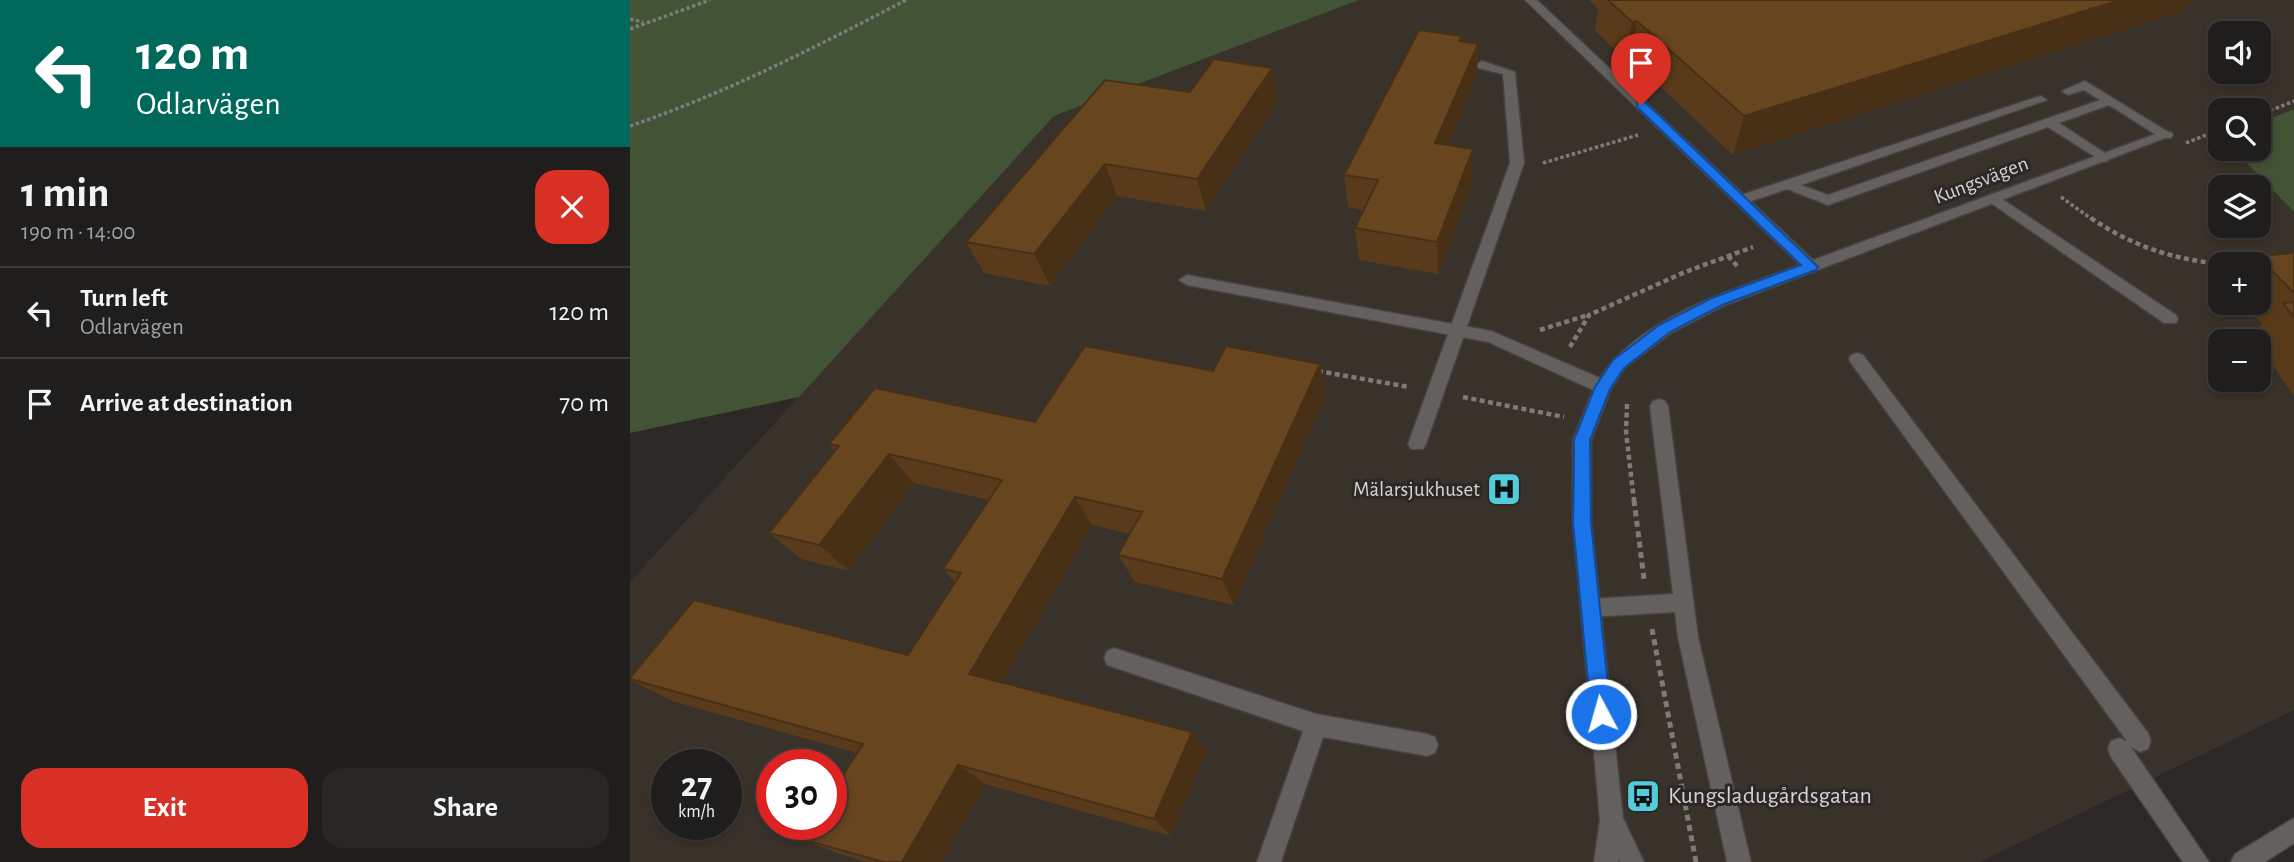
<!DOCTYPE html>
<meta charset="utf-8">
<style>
body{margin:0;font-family:"Alegreya Sans",sans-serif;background:#282725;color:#f1f3f6;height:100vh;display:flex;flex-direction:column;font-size:26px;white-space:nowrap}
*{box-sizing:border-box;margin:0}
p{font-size:23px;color:#a2a2a3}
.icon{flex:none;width:38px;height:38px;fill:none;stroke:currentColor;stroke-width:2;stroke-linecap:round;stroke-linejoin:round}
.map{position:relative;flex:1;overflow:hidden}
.panel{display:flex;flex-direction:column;background:#201e1c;width:630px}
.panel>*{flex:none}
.hud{background:#00695c;color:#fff;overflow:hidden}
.buttons{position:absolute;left:1578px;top:21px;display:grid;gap:14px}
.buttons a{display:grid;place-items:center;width:63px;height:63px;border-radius:14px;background:#201e1c;box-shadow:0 4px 10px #0003,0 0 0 2px #3d3c3b;font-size:35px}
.speed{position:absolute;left:21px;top:749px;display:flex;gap:14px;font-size:35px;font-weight:700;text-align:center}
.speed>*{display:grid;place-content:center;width:91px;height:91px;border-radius:50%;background:#201e1c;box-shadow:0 4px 10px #0003,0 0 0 2px #3d3c3b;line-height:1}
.speed small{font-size:18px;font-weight:400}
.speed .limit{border:10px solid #d22;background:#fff;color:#111}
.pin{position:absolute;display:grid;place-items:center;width:60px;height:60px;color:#fff;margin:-72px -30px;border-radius:50% 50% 50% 0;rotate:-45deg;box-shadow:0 0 7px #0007}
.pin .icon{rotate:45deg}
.me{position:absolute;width:77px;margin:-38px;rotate:354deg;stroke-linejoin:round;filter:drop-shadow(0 0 5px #0008)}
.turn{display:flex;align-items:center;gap:24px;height:147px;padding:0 21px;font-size:32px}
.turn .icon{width:91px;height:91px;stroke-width:2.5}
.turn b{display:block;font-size:49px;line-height:60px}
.round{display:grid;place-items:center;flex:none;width:74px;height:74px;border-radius:21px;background:#282725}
.overview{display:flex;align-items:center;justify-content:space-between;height:119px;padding:0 21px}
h1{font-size:42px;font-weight:600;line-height:52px}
.cta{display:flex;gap:14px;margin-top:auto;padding:14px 21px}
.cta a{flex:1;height:80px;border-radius:21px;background:#d93025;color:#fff;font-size:28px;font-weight:600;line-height:80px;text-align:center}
.cta a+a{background:#282725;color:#f1f3f6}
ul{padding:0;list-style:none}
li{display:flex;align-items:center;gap:21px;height:91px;padding:0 21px;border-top:2px solid #3d3c3b}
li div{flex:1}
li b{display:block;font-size:26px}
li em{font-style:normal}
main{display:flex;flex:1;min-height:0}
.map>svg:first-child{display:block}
.built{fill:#39322b;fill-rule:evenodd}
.green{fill:#435336}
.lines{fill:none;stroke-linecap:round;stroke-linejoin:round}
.service-casing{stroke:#454342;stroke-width:3}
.minor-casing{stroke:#454342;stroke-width:3}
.path-far2{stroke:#7d7b79;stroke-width:3.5;stroke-dasharray:3.5 2.5;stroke-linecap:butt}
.path-far1{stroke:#7d7b79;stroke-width:4.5;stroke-dasharray:5 3.5;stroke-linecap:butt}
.path{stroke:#7d7b79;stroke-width:5;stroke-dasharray:6 4.5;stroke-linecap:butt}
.service{fill:#63605d;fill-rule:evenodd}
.minor{fill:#63605d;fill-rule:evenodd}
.wall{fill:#593b1b}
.shaded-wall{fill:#483016}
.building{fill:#67451f;stroke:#483016;stroke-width:2}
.route{fill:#1a73e8;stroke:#114b97;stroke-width:2}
.labels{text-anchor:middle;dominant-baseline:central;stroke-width:6;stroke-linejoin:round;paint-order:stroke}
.street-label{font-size:21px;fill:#d5d3d2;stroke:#2b2825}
.poi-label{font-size:21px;fill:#d5d3d2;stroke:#2b2825;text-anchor:end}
.near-poi-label{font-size:24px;fill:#d5d3d2;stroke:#2b2825;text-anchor:start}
</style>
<main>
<section class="panel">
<div class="hud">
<div class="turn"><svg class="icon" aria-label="left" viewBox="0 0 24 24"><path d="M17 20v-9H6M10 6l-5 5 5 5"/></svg><div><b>120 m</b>Odlarvägen</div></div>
</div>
<div class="overview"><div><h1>1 min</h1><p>190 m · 14:00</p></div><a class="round" style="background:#d93025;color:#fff"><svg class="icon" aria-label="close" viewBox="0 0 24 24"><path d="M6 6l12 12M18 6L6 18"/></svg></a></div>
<ul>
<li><svg class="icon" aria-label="left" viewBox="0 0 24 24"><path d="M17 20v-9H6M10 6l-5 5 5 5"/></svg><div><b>Turn left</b><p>Odlarvägen</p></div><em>120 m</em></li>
<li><svg class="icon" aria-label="arrive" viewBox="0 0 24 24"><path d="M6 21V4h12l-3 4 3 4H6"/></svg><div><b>Arrive at destination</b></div><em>70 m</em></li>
</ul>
<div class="cta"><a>Exit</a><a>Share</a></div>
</section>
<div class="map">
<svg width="1664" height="862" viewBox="0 0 1664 862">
<rect width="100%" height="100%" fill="#2b2825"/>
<!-- built -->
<path class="built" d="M 729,0 L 1664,0 L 1664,109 L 1629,123 L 1629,110 L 1591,110 L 1591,149 L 1603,149 L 1664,212 L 1664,710 L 1350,862 L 0,862 L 0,582 L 424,116 ZM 1591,33 L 1629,33 L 1629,72 L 1591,72 ZM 1591,187 L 1629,187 L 1629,226 L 1591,226 ZM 1591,264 L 1629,264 L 1629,303 L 1591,303 ZM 1591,341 L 1629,341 L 1629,380 L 1591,380 ZM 37,765 L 96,765 L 96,824 L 37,824 ZM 142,765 L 201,765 L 201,824 L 142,824 Z"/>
<!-- green -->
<g class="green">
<polygon points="0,0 729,0 424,116 169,397 0,433"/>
<polygon points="1664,109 1664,212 1603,149 1629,149 1629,123"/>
</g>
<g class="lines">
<!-- service casing -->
<g class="service-casing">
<g id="service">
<polygon points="852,61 885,72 894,163 796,444 793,449 781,449 778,444 880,163 873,74 848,68 846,65"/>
<polygon points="1455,81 1543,135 1541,138 1531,138 1479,105 1429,123 1478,155 1478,161 1473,162 1418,127 1198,205 1157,189 1110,205 1103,200 1105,197 1407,97 1411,96 1417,100 1171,185 1198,195 1470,100 1454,90 1438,95 1432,91"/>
<polygon points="1363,193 1546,315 1548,319 1546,323 1534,323 1358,201 1356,198"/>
<polygon points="1227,353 1233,355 1518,733 1521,741 1518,749 1510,752 1501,747 1579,862 1553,862 1481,757 1478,749 1481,741 1489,738 1497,741 1221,363 1219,359 1221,355"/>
<polygon points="1029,399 1035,401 1038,406 1068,637 1121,862 1097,862 1048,637 1045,612 960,617 953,615 950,608 953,601 960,599 1043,594 1020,406 1023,401"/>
<polygon points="484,648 686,714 797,734 805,737 808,745 805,753 797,756 693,737 651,862 627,862 673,731 477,665 474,658 477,651"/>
</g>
</g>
<!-- minor casing -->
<g class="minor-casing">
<g id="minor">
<path d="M 895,0 L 907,0 L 1183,260 L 1531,132 L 1541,132 L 1543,135 L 1093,306 L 1041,333 L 994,368 L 981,389 L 961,440 L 961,523 L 993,818 L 1014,862 L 990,862 L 988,859 L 988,862 L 964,862 L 970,820 L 943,523 L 943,440 L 963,390 L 858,342 L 557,285 L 549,280 L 557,275 L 861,331 L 970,378 C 1011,316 1103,290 1170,265 Z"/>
<polygon points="1664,818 1664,843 1635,862 1601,862 1605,854"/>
</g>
</g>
<!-- path-far2 -->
<g class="path-far2">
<polyline points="0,19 13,22"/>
<polyline points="0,29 80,0"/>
<polyline points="1629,115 1664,101"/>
<path d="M 0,126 C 96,93 186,47 276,0"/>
<polyline points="1556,143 1591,129"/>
<polyline points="913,163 1008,135"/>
<polyline points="1431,197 1463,220"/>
</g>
<!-- path-far1 -->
<g class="path-far1">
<path d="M 1461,218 C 1502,246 1542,259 1591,264"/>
<polyline points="1098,256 1109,268"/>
<polyline points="910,330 958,315"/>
<polyline points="940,347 959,315 1055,272 1123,247"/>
<polyline points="688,371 779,387"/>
<polyline points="833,397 934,417"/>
<polyline points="997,404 996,432 1004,501"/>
</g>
<!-- path -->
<g class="path">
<polyline points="1004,500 1014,579"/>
<polyline points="1022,629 1066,862"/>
</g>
<!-- service -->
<use href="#service" class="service"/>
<!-- minor -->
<use href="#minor" class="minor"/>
</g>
<!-- wall -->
<g class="wall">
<polygon points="959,0 1560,0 1553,11 1103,155 1001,59 996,60 965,31 968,9"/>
<polygon points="832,42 848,44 847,75 818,145 843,149 843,181 808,274 729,260 725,228 734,210 718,207 714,175"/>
<polygon points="560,92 648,100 576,211 487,196 420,286 354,273 336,242"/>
<polygon points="1664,253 1664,396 1629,345 1629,341 1627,341 1622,334 1632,324 1612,303 1629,303 1629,264 1620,264 1628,256"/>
<polygon points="690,364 696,394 604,605 505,582 488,555 500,534 462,525 372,683 562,732 576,752 541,836 355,784 312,862 237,862 210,854 172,839 227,753 42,701 0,680 278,655 325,582 313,569 359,500 284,483 219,571 171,559 139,533 206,451 199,444 405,422 583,371"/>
</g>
<!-- shaded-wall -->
<g class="shaded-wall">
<polygon points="1490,0 1560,0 1553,11 1103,155 1114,116"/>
<polygon points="1007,21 1001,59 996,60 1002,22"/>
<polygon points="848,44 847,75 806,175 805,143"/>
<polygon points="642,68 648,100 576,211 567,179"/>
<polygon points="843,149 843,181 808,274 807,242"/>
<polygon points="475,164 487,196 420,286 404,254"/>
<polygon points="690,364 696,394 604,605 592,579"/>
<polygon points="259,454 284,483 219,571 189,545"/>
<polygon points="445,497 462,525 364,697 339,674"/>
<polygon points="562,732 576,752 541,836 524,819"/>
<polygon points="328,765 355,784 312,862 272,862"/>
</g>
<!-- building -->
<g class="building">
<polygon points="978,0 1490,0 1114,116 1007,21 1002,22"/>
<polygon points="789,30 832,36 829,41 848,44 805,143 843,149 807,242 725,228 748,180 714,175"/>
<polygon points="584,59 642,68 567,179 475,164 404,254 336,242 475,80 560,92"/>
<polygon points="1664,253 1664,293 1628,256"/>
<polygon points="1664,302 1664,317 1653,303"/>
<polygon points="455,346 583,371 596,346 690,364 592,579 488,555 512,512 445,497 339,674 562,732 524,819 328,765 272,862 253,862 172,839 181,824 201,824 201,793 233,744 0,679 0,678 64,600 278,655 331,573 313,569 372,480 259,454 189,545 139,533 209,446 199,444 245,388 405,422"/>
</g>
<!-- route -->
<polygon class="route" points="1007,102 1015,102 1188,267 1186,270 1092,305 1040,332 994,368 980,389 960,440 961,523 981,714 978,721 971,724 964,721 961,714 943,523 944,468 944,440 965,387 983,360 1029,325 1082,298 1171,265 1007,107"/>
<!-- icons -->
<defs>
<g id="hospital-square" transform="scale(1.75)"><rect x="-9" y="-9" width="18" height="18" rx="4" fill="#53cbda" stroke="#2b2825"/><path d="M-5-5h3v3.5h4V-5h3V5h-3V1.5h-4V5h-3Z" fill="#111"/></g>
<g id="bus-square" transform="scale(1.75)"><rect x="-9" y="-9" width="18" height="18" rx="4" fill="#53cbda" stroke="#2b2825"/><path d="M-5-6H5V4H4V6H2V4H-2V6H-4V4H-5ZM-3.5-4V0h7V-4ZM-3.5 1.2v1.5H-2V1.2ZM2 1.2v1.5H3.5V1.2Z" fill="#111"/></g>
</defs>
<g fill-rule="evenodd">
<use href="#hospital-square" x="874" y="489"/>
<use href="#bus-square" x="1013" y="796"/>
</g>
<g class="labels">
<!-- street labels -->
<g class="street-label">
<text transform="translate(1351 180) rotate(-21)">Kungsvägen</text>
</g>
<!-- poi labels -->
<g class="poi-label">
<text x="850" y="489">Mälarsjukhuset</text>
</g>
<!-- near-poi labels -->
<g class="near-poi-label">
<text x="1038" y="796">Kungsladugårdsgatan</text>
</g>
</g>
</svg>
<div class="buttons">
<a><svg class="icon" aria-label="sound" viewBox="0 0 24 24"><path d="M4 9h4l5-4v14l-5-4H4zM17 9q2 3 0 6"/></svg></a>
<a><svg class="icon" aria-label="search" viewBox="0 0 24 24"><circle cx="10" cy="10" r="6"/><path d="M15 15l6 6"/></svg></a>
<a><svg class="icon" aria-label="layers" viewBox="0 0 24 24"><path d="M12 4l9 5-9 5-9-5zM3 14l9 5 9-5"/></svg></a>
<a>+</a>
<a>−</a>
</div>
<div class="speed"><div>27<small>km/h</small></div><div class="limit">30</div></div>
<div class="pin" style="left:1011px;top:105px;background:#d93025"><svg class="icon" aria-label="arrive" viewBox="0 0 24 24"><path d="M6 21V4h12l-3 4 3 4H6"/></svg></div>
<svg class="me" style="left:971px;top:714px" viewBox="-20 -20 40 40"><circle r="17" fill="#1a73e8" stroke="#fff" stroke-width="3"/><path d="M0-11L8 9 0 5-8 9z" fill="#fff"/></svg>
</div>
</main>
